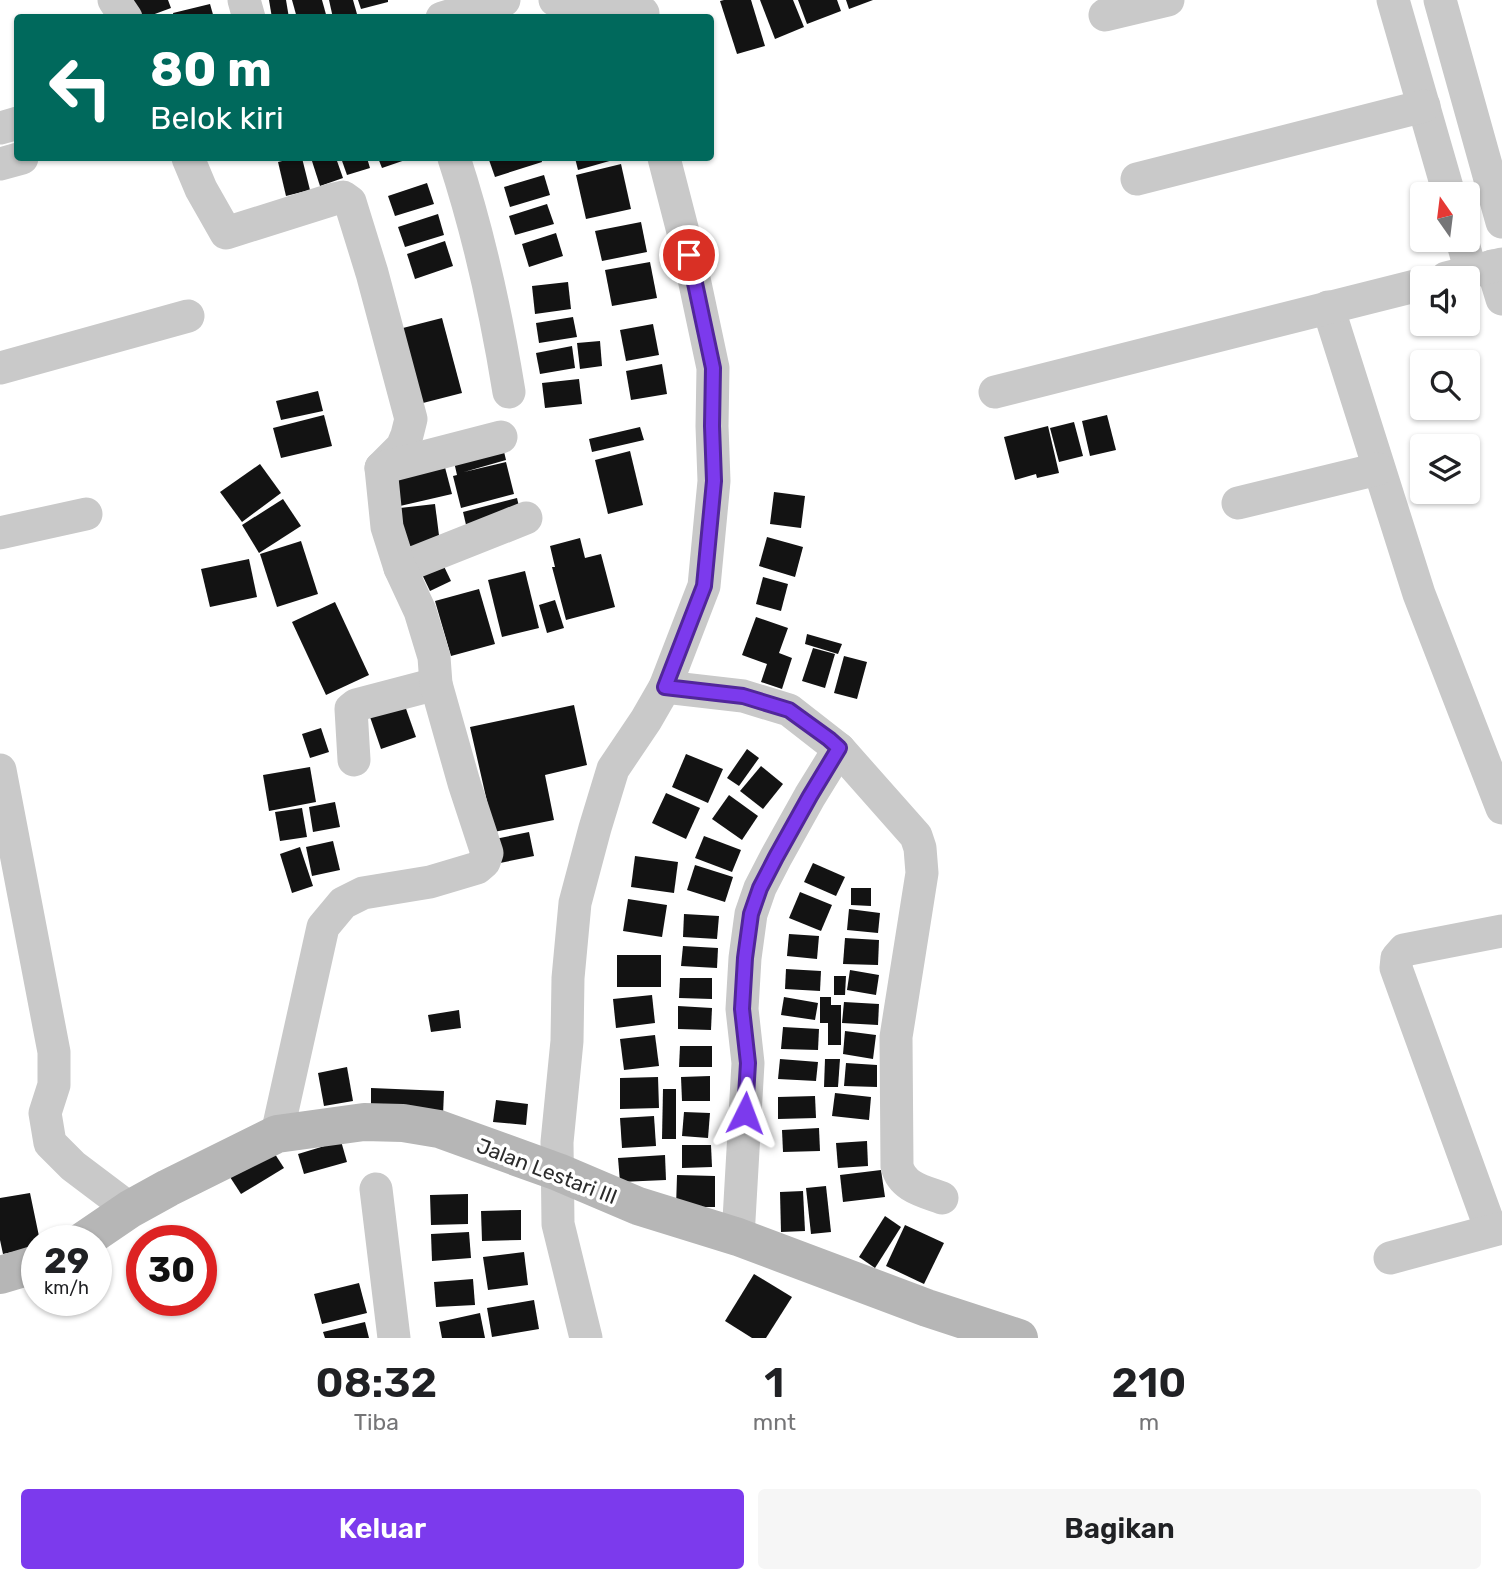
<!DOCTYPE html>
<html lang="id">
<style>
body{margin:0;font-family:Rubik,sans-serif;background:#f6f6f6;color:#202124;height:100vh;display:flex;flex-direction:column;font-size:26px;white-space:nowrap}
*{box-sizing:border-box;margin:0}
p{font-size:23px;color:#757577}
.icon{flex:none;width:38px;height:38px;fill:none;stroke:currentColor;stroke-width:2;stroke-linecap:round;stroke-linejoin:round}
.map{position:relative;height:1338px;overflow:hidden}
.details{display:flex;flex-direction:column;background:#fff;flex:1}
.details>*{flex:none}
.top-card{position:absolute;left:14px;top:14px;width:700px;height:147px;border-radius:7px;box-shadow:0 2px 5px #0004;background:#00695c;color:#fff;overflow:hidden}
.needle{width:46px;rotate:346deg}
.tools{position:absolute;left:1410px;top:182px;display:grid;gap:14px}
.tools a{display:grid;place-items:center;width:70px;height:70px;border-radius:7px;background:#fff;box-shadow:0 2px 5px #0004;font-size:35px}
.speed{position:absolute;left:21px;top:1225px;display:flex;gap:14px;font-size:35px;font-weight:700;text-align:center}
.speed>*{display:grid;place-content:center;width:91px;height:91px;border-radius:50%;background:#fff;box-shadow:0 2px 5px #0004;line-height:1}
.speed small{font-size:18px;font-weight:400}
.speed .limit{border:10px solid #d22;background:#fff;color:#111}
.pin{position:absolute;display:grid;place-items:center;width:60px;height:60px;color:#fff;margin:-30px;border:4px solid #fff;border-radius:50%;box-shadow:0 2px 7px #0007}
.me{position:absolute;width:77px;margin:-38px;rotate:3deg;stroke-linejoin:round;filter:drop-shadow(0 0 5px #0008)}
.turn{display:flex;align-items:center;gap:24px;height:147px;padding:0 21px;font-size:32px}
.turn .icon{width:91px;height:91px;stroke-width:2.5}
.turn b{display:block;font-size:49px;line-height:60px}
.eta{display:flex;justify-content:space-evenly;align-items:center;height:119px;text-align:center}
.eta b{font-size:42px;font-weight:600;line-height:49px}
.cta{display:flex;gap:14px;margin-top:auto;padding:14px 21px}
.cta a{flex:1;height:80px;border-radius:7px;background:#7c3aed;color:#fff;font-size:28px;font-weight:600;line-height:80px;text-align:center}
.cta a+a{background:#f6f6f6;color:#202124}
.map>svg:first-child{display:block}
.building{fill:#131313}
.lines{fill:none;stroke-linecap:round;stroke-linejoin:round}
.street{stroke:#c9c9c9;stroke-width:33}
.secondary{stroke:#b6b6b6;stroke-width:38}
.route-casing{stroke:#51269a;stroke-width:18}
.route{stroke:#7c3aed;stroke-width:12}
.labels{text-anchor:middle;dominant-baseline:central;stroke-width:7;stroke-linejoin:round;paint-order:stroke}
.street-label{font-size:21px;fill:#2c2c2c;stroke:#fff}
</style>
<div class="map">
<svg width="1502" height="1338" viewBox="0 0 1502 1338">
<rect width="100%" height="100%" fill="#fff"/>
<!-- building -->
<g class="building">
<polygon points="133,0 168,0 171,8 144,18 140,18"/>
<polygon points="269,0 286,0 289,18 272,18"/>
<polygon points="292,0 322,0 327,18 297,18"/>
<polygon points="329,0 353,0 357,14 342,18 333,18"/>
<polygon points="358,0 388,0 388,2 361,9"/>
<polygon points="724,0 751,0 765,46 737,54 720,1"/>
<polygon points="760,0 793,0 804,27 775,39"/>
<polygon points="798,0 837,0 841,11 807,24"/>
<polygon points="846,0 873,0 849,9"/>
<polygon points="210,4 214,18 174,18 173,13"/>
<polygon points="295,158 302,158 310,190 286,196 278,162"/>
<polygon points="311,158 336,158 343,178 320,186"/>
<polygon points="341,158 367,158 370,168 347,175"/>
<polygon points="378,158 411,158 382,168"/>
<polygon points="497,158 541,158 542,162 495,177 489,160"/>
<polygon points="575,158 620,158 578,170"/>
<polygon points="621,164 631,209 586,219 576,175"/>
<polygon points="544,175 550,195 510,207 504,187"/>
<polygon points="427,183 434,204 395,216 388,196"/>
<polygon points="547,204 554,224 515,235 509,216"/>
<polygon points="438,214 444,235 405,247 398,227"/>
<polygon points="641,222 647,252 602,261 595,231"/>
<polygon points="556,233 563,256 529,267 522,244"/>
<polygon points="445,241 453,266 415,279 407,254"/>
<polygon points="650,262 657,298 612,306 605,270"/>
<polygon points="568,282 571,309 535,314 532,286"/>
<polygon points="573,317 577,337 539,343 536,323"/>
<polygon points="442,318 462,393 419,404 399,329"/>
<polygon points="653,324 659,355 626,361 620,330"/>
<polygon points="600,341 602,366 580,369 577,343"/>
<polygon points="572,346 575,368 540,374 536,353"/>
<polygon points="662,364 667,394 631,400 626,371"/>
<polygon points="579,379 582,404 545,408 542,383"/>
<polygon points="318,391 323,411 281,420 276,401"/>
<polygon points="324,415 332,446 281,458 273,428"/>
<polygon points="1107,415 1116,450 1090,456 1082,421"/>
<polygon points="1074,422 1083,456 1059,462 1050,428"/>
<polygon points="1048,426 1059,473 1037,478 1036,474 1015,480 1004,437"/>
<polygon points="640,427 644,440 592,452 589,439"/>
<polygon points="501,439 506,460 464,472 506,462 514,494 461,508 453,476 457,475 452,453"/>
<polygon points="630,451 643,505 608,514 595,460"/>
<polygon points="442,456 452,494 400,506 391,468"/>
<polygon points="260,464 281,493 242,522 220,492"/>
<polygon points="774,492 805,496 801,528 770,524"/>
<polygon points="517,498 521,515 467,529 463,512"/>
<polygon points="283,499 301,526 259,553 242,525"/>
<polygon points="435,504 440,543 405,547 400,508"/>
<polygon points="767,537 803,547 795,577 759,566"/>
<polygon points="580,538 585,558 601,554 615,607 566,620 552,567 555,567 550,546"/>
<polygon points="301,541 318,594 277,607 260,554"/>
<polygon points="439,556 451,581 430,591 418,566"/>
<polygon points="249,559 257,597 210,607 201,569"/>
<polygon points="525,571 539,628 502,637 488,580"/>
<polygon points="763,577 788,584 781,611 756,604"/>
<polygon points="479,589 495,644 451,656 435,601"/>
<polygon points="555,600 564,628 547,633 539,605"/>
<polygon points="335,602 369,675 326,695 292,622"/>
<polygon points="756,617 788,628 779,653 792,658 782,689 761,682 767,664 742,655"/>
<polygon points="807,634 842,644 838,654 805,644"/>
<polygon points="813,648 835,654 825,688 802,681"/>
<polygon points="844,656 867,662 857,699 834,693"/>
<polygon points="404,703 416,737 381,749 369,714"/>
<polygon points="574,705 587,765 545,775 554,820 494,832 470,727"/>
<polygon points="321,728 329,752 310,758 302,734"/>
<polygon points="747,749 759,758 739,786 727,778"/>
<polygon points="686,754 723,769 708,803 672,787"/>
<polygon points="761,766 783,784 763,809 740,791"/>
<polygon points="310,767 316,802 269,811 263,775"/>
<polygon points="666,793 700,808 686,839 652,823"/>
<polygon points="729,795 758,816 742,840 712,819"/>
<polygon points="335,802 340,827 313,832 309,807"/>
<polygon points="302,808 307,837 280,841 275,812"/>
<polygon points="529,832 534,856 500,863 495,839"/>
<polygon points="704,836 741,850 732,872 695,858"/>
<polygon points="333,841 340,870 312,876 306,847"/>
<polygon points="300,847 313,886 292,893 280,854"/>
<polygon points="635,856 678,862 674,893 631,887"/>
<polygon points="813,863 845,877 836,896 804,882"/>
<polygon points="695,865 733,877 725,902 687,890"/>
<polygon points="851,888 871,888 871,906 851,905"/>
<polygon points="800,892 832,905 821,931 789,918"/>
<polygon points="628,899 667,905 662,937 623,931"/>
<polygon points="849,909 880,913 878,933 847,930"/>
<polygon points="684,914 719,916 717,939 683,937"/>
<polygon points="789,934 819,936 817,959 787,956"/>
<polygon points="845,938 879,940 878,965 843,964"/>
<polygon points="683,946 718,948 717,968 681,966"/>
<rect x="617" y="955" width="44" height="32"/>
<polygon points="786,969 821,971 820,991 785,989"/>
<polygon points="850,970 879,975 876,995 847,990"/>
<polygon points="834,976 846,976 845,995 834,995"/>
<polygon points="680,978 712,978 712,999 679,998"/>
<polygon points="652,995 655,1023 616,1028 613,999"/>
<polygon points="784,997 818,1003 815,1020 781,1015"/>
<polygon points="820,997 831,997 831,1005 841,1005 841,1045 828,1045 828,1023 820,1023"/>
<polygon points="844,1002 879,1004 878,1025 842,1023"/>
<polygon points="678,1006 712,1008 711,1030 678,1029"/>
<polygon points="459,1010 461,1028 431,1032 428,1015"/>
<polygon points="783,1027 819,1029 818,1050 781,1049"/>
<polygon points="845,1031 876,1035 873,1059 843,1054"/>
<polygon points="655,1035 659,1066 624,1070 620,1039"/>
<polygon points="680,1046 712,1046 712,1067 679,1067"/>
<polygon points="780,1059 818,1062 816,1081 778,1079"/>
<polygon points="825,1059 840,1059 838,1087 824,1087"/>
<polygon points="846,1063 877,1065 877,1087 844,1086"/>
<polygon points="347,1067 353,1101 324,1106 318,1073"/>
<polygon points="710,1076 710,1101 682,1101 681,1077"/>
<polygon points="658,1077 659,1108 620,1109 620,1078"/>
<polygon points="371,1088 444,1091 443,1115 371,1112"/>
<polygon points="663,1089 676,1089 676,1139 662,1139"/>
<polygon points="835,1093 871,1097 869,1120 832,1116"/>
<polygon points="815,1096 816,1118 778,1119 778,1097"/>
<polygon points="496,1100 528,1104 526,1125 493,1122"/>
<polygon points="684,1112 710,1113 708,1138 682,1136"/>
<polygon points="654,1116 656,1146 622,1148 620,1118"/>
<polygon points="819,1128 820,1151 783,1152 782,1130"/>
<polygon points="341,1141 347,1162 304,1174 298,1154"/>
<polygon points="867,1141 868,1166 838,1168 836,1143"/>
<polygon points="682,1145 711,1145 712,1167 682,1168"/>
<polygon points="273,1151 284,1168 241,1194 230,1177"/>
<polygon points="665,1155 666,1180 620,1182 618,1158"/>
<polygon points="881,1170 885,1197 843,1202 840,1175"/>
<polygon points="677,1175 715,1176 715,1207 676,1207"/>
<polygon points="826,1186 831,1232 811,1234 806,1188"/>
<polygon points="803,1191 805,1231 781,1232 780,1192"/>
<polygon points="30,1193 40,1241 37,1241 37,1247 3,1254 0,1240 0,1198"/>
<polygon points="468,1194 468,1224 431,1225 430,1195"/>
<polygon points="521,1210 521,1240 482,1241 481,1211"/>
<polygon points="885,1216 901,1227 875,1268 859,1257"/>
<polygon points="905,1225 944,1243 924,1284 886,1266"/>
<polygon points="469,1232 471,1258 432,1261 431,1234"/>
<polygon points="524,1252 528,1285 488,1290 483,1257"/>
<polygon points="754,1274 792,1297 766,1338 752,1338 725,1321"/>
<polygon points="473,1279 475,1305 436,1307 434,1282"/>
<polygon points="359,1283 367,1313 322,1324 314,1294"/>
<polygon points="534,1300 539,1329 492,1337 487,1308"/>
<polygon points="480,1313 485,1338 442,1338 439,1322"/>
<polygon points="365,1322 369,1338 325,1338 323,1332"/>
</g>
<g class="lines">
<!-- street -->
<g class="street">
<polyline points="114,0 126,18"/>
<polyline points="244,0 249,18"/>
<polyline points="555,0 585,8 643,13"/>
<polyline points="1393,0 1449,194"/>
<polyline points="1440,0 1502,222"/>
<polyline points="1105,15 1168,0"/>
<polyline points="442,18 504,0"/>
<polyline points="0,128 18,123"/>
<polyline points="188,158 201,189 226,233 334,199 343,197 350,202 372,273 411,419 407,435 402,447 381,468"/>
<path d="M 454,158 C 479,234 496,312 509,392"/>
<polyline points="0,164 22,158"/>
<polyline points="1137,179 1424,106"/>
<polyline points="1462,240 1471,272"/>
<polyline points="1492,266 1502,299"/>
<polyline points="1446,278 1502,264"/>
<polyline points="1328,307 1419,594 1502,808"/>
<polyline points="0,368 188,316"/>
<polyline points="995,392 1423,284"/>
<polyline points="1238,503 1378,469"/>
<polyline points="0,533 86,514"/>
<polyline points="400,568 526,518"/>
<path d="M 665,687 L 743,696 L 789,710 L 839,749 L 916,836 L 920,848 L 922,873 L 896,1037 L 897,1166 C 902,1187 923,1191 942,1198"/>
<polyline points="354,760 351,709 356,705 436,684"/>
<polyline points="0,770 54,1052 54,1085 45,1113 50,1143 73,1166 130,1209"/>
<polyline points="277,1134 323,927 343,903 363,893 430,882 477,868 484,862 487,853 464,783 436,684 434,657 420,611 400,568 387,527 381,468 501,437"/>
<polyline points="376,1189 394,1338"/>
<polyline points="1491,1230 1396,968 1397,958 1404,950 1502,931"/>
<polyline points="738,1237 748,1063 742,1009 745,958 751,914 760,888 776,857 810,796 839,749"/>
<polyline points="1390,1258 1502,1228"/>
<polyline points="586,1338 558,1224 557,1142 567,1041 568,978 575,903 595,828 613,769 646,720 665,687 704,586 714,481 712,426 713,368 689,255 664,158"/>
</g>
<!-- secondary -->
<g class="secondary">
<polyline points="83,1241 130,1209 168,1188 277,1134 364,1122 403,1123 439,1129 558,1172 638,1206 738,1237 927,1308 1019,1338"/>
<polyline points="0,1275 37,1264"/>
</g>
</g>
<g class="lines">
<!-- route casing -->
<g class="route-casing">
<polyline id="route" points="689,255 713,368 712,426 714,481 704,586 665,687 743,696 789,710 829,739 839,748 810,796 776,857 760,888 751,914 745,958 742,1009 748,1063 745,1113"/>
</g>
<!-- route -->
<use href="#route" class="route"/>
</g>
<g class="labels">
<!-- street labels -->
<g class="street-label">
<text transform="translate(547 1171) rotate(21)">Jalan Lestari III</text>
</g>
</g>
</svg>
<div class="tools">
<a><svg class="needle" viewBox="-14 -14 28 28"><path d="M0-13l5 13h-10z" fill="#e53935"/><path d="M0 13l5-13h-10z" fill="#757577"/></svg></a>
<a><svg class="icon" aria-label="sound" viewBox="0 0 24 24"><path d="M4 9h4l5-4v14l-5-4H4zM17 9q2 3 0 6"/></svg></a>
<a><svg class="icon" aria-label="search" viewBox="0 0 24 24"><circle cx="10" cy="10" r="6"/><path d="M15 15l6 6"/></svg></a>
<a><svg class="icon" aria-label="layers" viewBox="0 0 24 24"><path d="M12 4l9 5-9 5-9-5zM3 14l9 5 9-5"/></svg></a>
</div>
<div class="speed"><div>29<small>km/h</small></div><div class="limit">30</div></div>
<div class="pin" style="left:689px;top:255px;background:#d93025"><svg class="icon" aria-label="arrive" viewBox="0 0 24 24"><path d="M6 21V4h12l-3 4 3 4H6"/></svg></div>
<svg class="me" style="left:745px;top:1113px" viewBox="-20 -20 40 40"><path d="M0-17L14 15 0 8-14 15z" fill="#7c3aed" stroke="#fff" stroke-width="4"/></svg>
<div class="top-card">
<div class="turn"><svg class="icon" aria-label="left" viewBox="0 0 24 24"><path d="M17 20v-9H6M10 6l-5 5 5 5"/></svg><div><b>80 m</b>Belok kiri</div></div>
</div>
</div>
<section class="details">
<div class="eta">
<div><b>08:32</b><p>Tiba</p></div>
<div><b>1</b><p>mnt</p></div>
<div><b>210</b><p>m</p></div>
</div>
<div class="cta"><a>Keluar</a><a>Bagikan</a></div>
</section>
